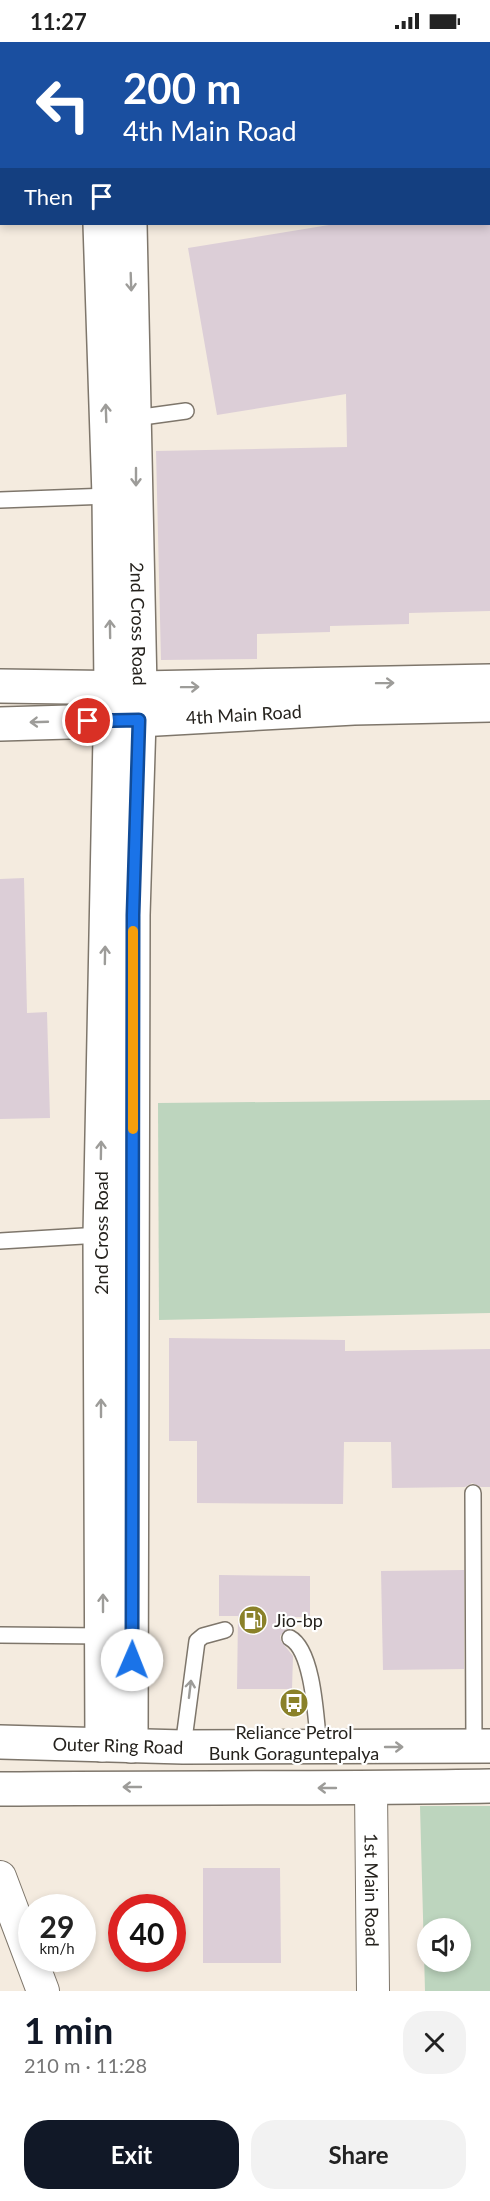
<!DOCTYPE html>
<meta charset="utf-8">
<style>
body{margin:0;font-family:Lato,sans-serif;background:#f2f2f2;color:#222;height:100vh;display:flex;flex-direction:column;font-size:22px;white-space:nowrap}
*{box-sizing:border-box;margin:0}
p{font-size:20px;color:#767676}
.icon{flex:none;width:33px;height:33px;fill:none;stroke:currentColor;stroke-width:2;stroke-linecap:round;stroke-linejoin:round}
.map{position:relative;height:1949px;overflow:hidden}
.side{display:flex;flex-direction:column;background:#fff;flex:1}
.side>*{flex:none}
.guide{position:absolute;left:0px;top:0px;width:490px;height:183px;box-shadow:0 3px 9px #0003;background:#1a4fa0;color:#fff;overflow:hidden}
.tools{position:absolute;left:417px;top:1876px;display:grid;gap:12px}
.tools a{display:grid;place-items:center;width:54px;height:54px;border-radius:50%;background:#fff;box-shadow:0 3px 9px #0003;font-size:30px}
.speed{position:absolute;left:18px;top:1852px;display:flex;gap:12px;font-size:30px;font-weight:700;text-align:center}
.speed>*{display:grid;place-content:center;width:78px;height:78px;border-radius:50%;background:#fff;box-shadow:0 3px 9px #0003;line-height:1}
.speed small{font-size:15px;font-weight:400}
.speed .limit{border:9px solid #d22;background:#fff;color:#111}
.pin{position:absolute;display:grid;place-items:center;width:51px;height:51px;color:#fff;margin:-26px;border:3px solid #fff;border-radius:50%;box-shadow:0 2px 6px #0007}
.me{position:absolute;width:66px;margin:-33px;rotate:1deg;stroke-linejoin:round;filter:drop-shadow(0 0 4px #0008)}
.turn{display:flex;align-items:center;gap:21px;height:126px;padding:0 24px;font-size:27px}
.turn .icon{width:78px;height:78px;stroke-width:2.5}
.turn b{display:block;font-size:42px;line-height:51px}
.then{display:flex;align-items:center;height:57px;padding:0 24px;background:#0003;gap:12px;font-size:22px}
.round{display:grid;place-items:center;flex:none;width:63px;height:63px;border-radius:24px;background:#f2f2f2}
.summary{display:flex;align-items:center;justify-content:space-between;height:102px;padding:0 24px}
h1{font-size:36px;font-weight:700;line-height:45px;color:#111827}
.button{display:flex;gap:12px;margin-top:auto;padding:12px 24px}
.button a{flex:1;height:69px;border-radius:24px;background:#111827;color:#fff;font-size:24px;font-weight:700;line-height:69px;text-align:center}
.button a+a{background:#f2f2f2;color:#222}
.status{display:flex;justify-content:space-between;align-items:center;height:42px;padding:0 30px;background:#fff;direction:ltr}
.status svg{height:16px;fill:currentColor}
.map>svg:first-child{display:block}
.green{fill:#bdd5be;fill-rule:evenodd}
.building{fill:#dcced7}
.lines{fill:none;stroke-linecap:round;stroke-linejoin:round}
.service-casing{stroke:#7e766b;stroke-width:18}
.minor-casing{stroke:#7e766b;stroke-width:34}
.tertiary-casing{stroke:#7e766b;stroke-width:36}
.trunk-casing{stroke:#7e766b;stroke-width:36}
.service{stroke:#fff;stroke-width:15}
.minor{stroke:#fff;stroke-width:32}
.tertiary{stroke:#fff;stroke-width:33}
.trunk{stroke:#fff;stroke-width:33}
.oneway{stroke:#9d9c99}
.route-casing{stroke:#114b97;stroke-width:15}
.route{stroke:#1a73e8;stroke-width:10}
.slow{stroke:#f59e0b;stroke-width:10}
.labels{text-anchor:middle;dominant-baseline:central;stroke-width:4.5;stroke-linejoin:round;paint-order:stroke}
.street-label{font-size:18px;fill:#25221d;stroke:#fff}
.poi-label{font-size:18px;fill:#25221d;stroke:#fff;text-anchor:start}
</style>
<div class="status"><b>11:27</b><svg viewBox="0 0 49 12"><path d="M0 12V9h3v3zM5 12V6h3v6zM10 12V3h3v9zM15 12V0h3v12zM26 1h20v11H26zM47 4h2v5h-2z"/></svg></div>
<div class="map">
<svg width="490" height="1949" viewBox="0 0 490 1949">
<rect width="100%" height="100%" fill="#f4ebdf"/>
<!-- green -->
<g class="green">
<polygon points="490,1058 490,1271 159,1278 158,1061"/>
<path d="M 420,1764 L 490,1764 L 490,1949 L 425,1949 ZM 428,1887 L 460,1887 L 460,1920 L 428,1920 Z"/>
</g>
<!-- building -->
<g class="building">
<polygon points="335,182 490,182 490,569 409,571 409,582 330,584 330,590 257,592 257,617 161,618 156,409 347,405 346,352 217,373 188,206"/>
<polygon points="24,836 27,971 47,970 50,1076 0,1077 0,837"/>
<polygon points="169,1296 345,1298 345,1309 490,1307 490,1445 481,1445 472,1441 465,1445 392,1446 391,1400 344,1400 343,1462 197,1461 197,1399 169,1399"/>
<polygon points="464,1528 464,1627 383,1628 381,1529"/>
<polygon points="219,1533 310,1534 310,1575 293,1575 293,1587 287,1587 280,1594 281,1599 293,1614 292,1647 237,1647 238,1574 219,1574"/>
<polygon points="203,1826 280,1826 281,1921 203,1921"/>
</g>
<g class="lines">
<!-- service casing -->
<g class="service-casing">
<g id="service">
<polyline points="471,1 471,2"/>
<polyline points="489,93 489,99"/>
<polyline points="135,376 186,369"/>
<polyline points="0,458 109,454"/>
<polyline points="0,1199 100,1193"/>
<polyline points="473,1451 474,1705"/>
<polyline points="0,1593 103,1594"/>
<path d="M 290,1596 C 314,1609 316,1680 319,1706"/>
<polyline points="183,1705 197,1599 203,1594 225,1588"/>
</g>
</g>
<!-- minor casing -->
<g class="minor-casing">
<g id="minor">
<path id="s1" d="M 371,1746 L 373,1949"/>
<polyline points="0,1835 43,1949"/>
</g>
</g>
<!-- tertiary casing -->
<g class="tertiary-casing">
<g id="tertiary">
<polyline points="94,0 94,2"/>
<polyline points="125,0 125,2"/>
<polyline points="100,182 109,454 111,645 100,1193 102,1703"/>
<path id="s2" d="M 130,182 L 140,646 L 133,873 L 131,1704"/>
<polyline points="0,644 140,646 490,639"/>
<path id="s3" d="M 0,682 L 139,678 L 354,666 L 490,663"/>
</g>
</g>
<!-- trunk casing -->
<g class="trunk-casing">
<g id="trunk">
<path id="s4" d="M 0,1700 L 183,1705 L 490,1704"/>
<path d="M 0,1747 C 163,1745 327,1747 490,1744"/>
</g>
</g>
<!-- service -->
<use href="#service" class="service"/>
<!-- minor -->
<use href="#minor" class="minor"/>
<!-- tertiary -->
<use href="#tertiary" class="tertiary"/>
<!-- trunk -->
<use href="#trunk" class="trunk"/>
</g>
<!-- one-way arrows -->
<defs><path id="oneway-shaft" d="M-6 0H5M1.5-3L5.5 0L1.5 3" fill="none" stroke-width="1.6" stroke-linecap="round" stroke-linejoin="round" transform="scale(1.5)"/></defs>
<g class="oneway">
<use href="#oneway-shaft" transform="translate(131 240) rotate(88)"/>
<use href="#oneway-shaft" transform="translate(106 371) rotate(-92)"/>
<use href="#oneway-shaft" transform="translate(136 435) rotate(90)"/>
<use href="#oneway-shaft" transform="translate(110 587) rotate(-91)"/>
<use href="#oneway-shaft" transform="translate(385 641) rotate(-1)"/>
<use href="#oneway-shaft" transform="translate(190 645) rotate(-1)"/>
<use href="#oneway-shaft" transform="translate(39 680) rotate(178)"/>
<use href="#oneway-shaft" transform="translate(105 913) rotate(-89)"/>
<use href="#oneway-shaft" transform="translate(101 1108) rotate(-89)"/>
<use href="#oneway-shaft" transform="translate(101 1366) rotate(-90)"/>
<use href="#oneway-shaft" transform="translate(103 1561) rotate(-90)"/>
<use href="#oneway-shaft" transform="translate(190 1647) rotate(-83)"/>
<use href="#oneway-shaft" transform="translate(394 1705)"/>
<use href="#oneway-shaft" transform="translate(132 1745) rotate(180)"/>
<use href="#oneway-shaft" transform="translate(327 1746) rotate(-180)"/>
</g>
<g class="lines">
<!-- route casing -->
<g class="route-casing">
<polyline id="route" points="88,679 139,678 133,873 132,1618"/>
</g>
<!-- route -->
<use href="#route" class="route"/>
<!-- slow -->
<polyline class="slow" points="133,1087 133,889"/>
</g>
<!-- icons -->
<defs>
<g id="fuel-disc" transform="scale(1.5)"><circle r="9.5" fill="#8a8129" stroke="#fff"/><path d="M-5.5-6h7V0h2V4h1.3V-2.5L3-4.5l.8-.8L6-3V5H2.5V1h-1V6h-7ZM-4.2-4.7v3.2H.2V-4.7Z" fill="#fff"/></g>
<g id="bus-disc" transform="scale(1.5)"><circle r="9.5" fill="#8a8129" stroke="#fff"/><path d="M-5-6H5V4H4V6H2V4H-2V6H-4V4H-5ZM-3.5-4V0h7V-4ZM-3.5 1.2v1.5H-2V1.2ZM2 1.2v1.5H3.5V1.2Z" fill="#fff"/></g>
</defs>
<g fill-rule="evenodd">
<use href="#fuel-disc" x="253" y="1578"/>
<use href="#bus-disc" x="294" y="1661"/>
</g>
<g class="labels">
<!-- street labels -->
<g class="street-label">
<text stroke="none"><textPath href="#s2" startOffset="400">2nd Cross Road</textPath></text>
<text stroke="none"><textPath href="#s3" startOffset="244">4th Main Road</textPath></text>
<text transform="translate(101 1191) rotate(-90)">2nd Cross Road</text>
<text stroke="none"><textPath href="#s4" startOffset="118">Outer Ring Road</textPath></text>
<text stroke="none"><textPath href="#s1" startOffset="102">1st Main Road</textPath></text>
</g>
<!-- poi labels -->
<g class="poi-label">
<text x="274" y="1578">Jio-bp</text>
<text x="294" y="1690" text-anchor="middle">Reliance Petrol<tspan x="294" dy="21">Bunk Goraguntepalya</tspan></text>
</g>
</g>
</svg>
<div class="tools">
<a><svg class="icon" aria-label="sound" viewBox="0 0 24 24"><path d="M4 9h4l5-4v14l-5-4H4zM17 9q2 3 0 6"/></svg></a>
</div>
<div class="speed"><div>29<small>km/h</small></div><div class="limit">40</div></div>
<div class="pin" style="left:88px;top:679px;background:#d93025"><svg class="icon" aria-label="arrive" viewBox="0 0 24 24"><path d="M6 21V4h12l-3 4 3 4H6"/></svg></div>
<svg class="me" style="left:132px;top:1618px" viewBox="-20 -20 40 40"><circle r="19" fill="#fff"/><path d="M0-13L10 11 0 6-10 11z" fill="#1a73e8"/></svg>
<div class="guide">
<div class="turn"><svg class="icon" aria-label="left" viewBox="0 0 24 24"><path d="M17 20v-9H6M10 6l-5 5 5 5"/></svg><div><b>200 m</b>4th Main Road</div></div>
<div class="then">Then<svg class="icon" aria-label="arrive" viewBox="0 0 24 24"><path d="M6 21V4h12l-3 4 3 4H6"/></svg></div>
</div>
</div>
<section class="side">
<div class="summary"><div><h1>1 min</h1><p>210 m · 11:28</p></div><a class="round"><svg class="icon" aria-label="close" viewBox="0 0 24 24"><path d="M6 6l12 12M18 6L6 18"/></svg></a></div>
<div class="button"><a>Exit</a><a>Share</a></div>
</section>
